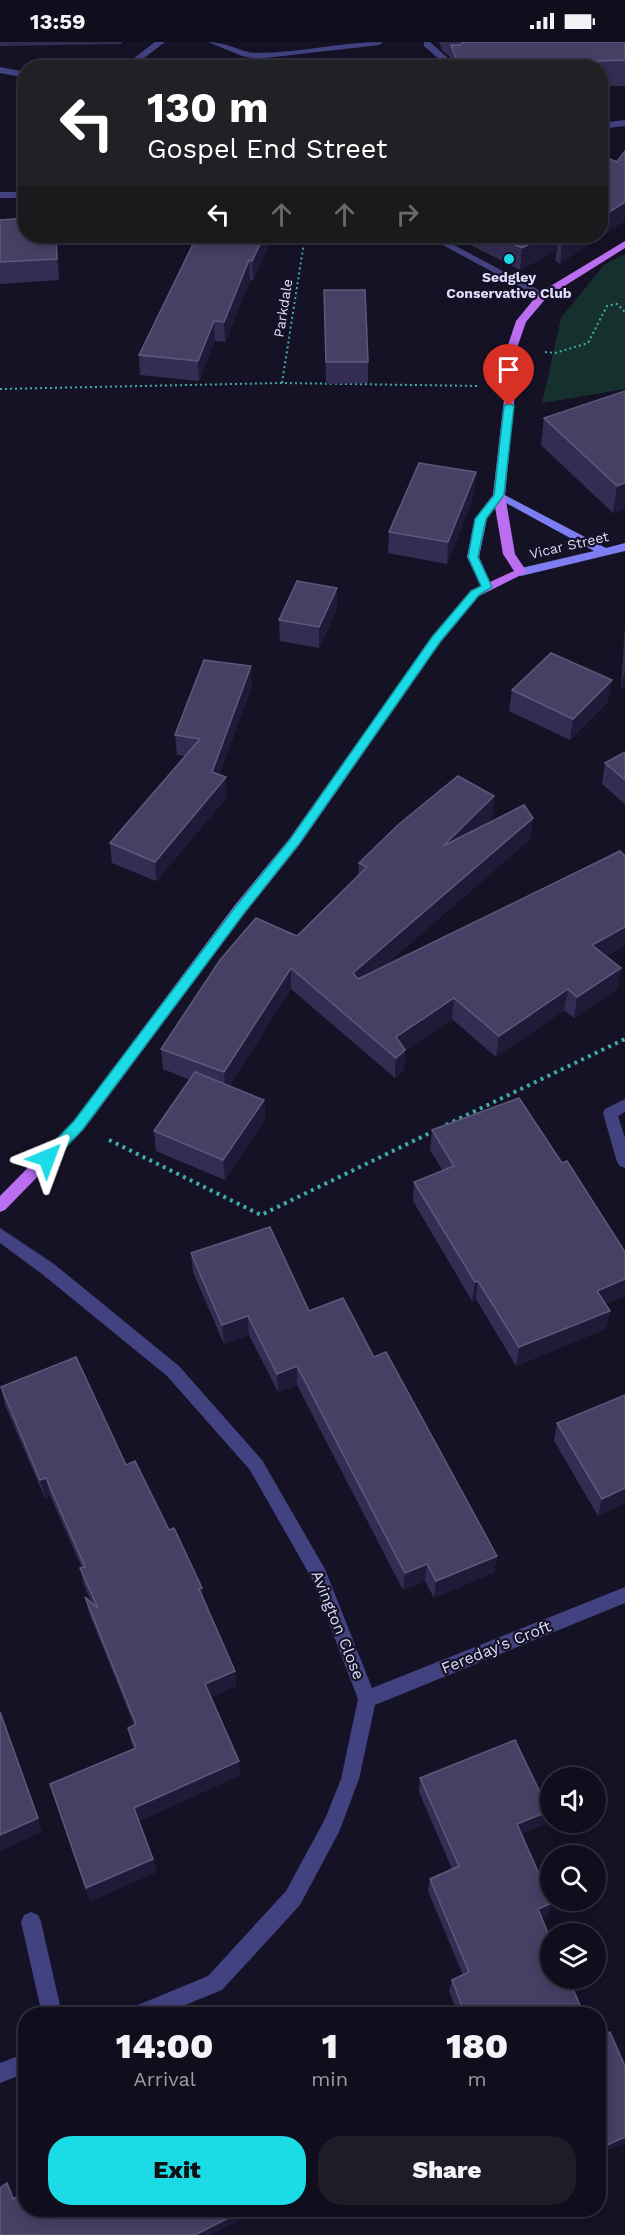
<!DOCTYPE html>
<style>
body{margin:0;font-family:"Work Sans",sans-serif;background:#1e1c29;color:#f1f3f6;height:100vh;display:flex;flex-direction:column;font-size:22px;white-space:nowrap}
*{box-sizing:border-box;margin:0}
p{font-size:20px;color:#9c9ca3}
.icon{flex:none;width:33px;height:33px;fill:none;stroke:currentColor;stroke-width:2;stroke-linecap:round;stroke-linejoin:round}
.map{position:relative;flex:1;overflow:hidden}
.sheet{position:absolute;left:18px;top:1965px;width:588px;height:210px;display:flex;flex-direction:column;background:#100e1c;border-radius:24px;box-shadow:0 3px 15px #0003,0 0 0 2px #302e3b}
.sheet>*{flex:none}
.top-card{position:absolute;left:18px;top:18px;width:590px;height:183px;border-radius:24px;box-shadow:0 3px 15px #0003,0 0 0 2px #302e3b;background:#202124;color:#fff;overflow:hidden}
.buttons{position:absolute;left:540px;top:1725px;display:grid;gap:12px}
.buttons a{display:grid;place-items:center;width:66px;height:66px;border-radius:50%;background:#100e1c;box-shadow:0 3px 15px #0003,0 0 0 2px #302e3b;font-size:30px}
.pin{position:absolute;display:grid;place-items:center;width:51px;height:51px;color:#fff;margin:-62px -26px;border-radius:50% 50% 50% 0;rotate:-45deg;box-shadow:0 0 6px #0007}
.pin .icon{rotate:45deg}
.me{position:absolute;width:66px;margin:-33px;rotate:44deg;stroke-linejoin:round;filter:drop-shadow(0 0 4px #0008)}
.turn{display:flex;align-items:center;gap:21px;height:126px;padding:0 30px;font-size:27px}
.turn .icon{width:78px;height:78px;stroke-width:2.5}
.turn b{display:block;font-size:42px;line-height:51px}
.lanes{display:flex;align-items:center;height:57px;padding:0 30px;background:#0003;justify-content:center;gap:30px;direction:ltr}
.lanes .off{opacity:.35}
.eta{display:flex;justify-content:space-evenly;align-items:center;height:102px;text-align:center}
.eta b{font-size:36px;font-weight:800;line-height:42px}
.primary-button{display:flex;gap:12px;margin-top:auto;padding:12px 30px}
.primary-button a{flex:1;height:69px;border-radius:24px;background:#1bdbe7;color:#111;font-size:24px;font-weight:800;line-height:69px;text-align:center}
.primary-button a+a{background:#1e1c29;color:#f1f3f6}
.status{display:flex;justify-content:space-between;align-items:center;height:42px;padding:0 30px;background:#100e1c;direction:ltr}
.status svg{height:16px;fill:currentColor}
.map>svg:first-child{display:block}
.green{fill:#16302e}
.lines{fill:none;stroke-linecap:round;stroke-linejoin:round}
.path-far1{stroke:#3daea3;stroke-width:2;stroke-dasharray:2 3;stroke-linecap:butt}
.path{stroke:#3daea3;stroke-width:4;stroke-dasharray:3 4.5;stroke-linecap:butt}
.lane{fill:#424281;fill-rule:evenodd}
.street{fill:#424281;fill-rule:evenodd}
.secondary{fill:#7c7ef1;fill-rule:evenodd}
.primary{fill:#bb6ef0;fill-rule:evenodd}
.wall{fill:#342d53}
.shaded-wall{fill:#201a39}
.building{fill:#464065;stroke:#5e587c;stroke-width:1.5}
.route{fill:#1bdbe7;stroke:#128e96;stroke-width:1.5}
.poi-dot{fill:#1bdbe7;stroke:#151226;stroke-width:2}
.labels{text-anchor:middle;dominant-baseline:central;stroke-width:4.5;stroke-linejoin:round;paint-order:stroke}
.far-poi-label{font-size:14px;font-weight:bold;fill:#dedcfb;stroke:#151226}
.far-street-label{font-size:14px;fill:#dedcfb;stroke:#151226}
.street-label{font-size:16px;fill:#dedcfb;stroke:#151226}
</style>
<div class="status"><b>13:59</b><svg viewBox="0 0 49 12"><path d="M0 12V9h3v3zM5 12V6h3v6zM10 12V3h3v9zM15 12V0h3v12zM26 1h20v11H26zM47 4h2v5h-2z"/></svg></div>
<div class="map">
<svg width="625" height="2193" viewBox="0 0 625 2193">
<rect width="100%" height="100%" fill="#151226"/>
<!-- green -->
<polygon class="green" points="625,212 625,347 542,361 561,276 604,223"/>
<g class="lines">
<!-- path-far1 -->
<g class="path-far1">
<polyline points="545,310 555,311 588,301 607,264 617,262 625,270"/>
<polyline points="282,341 305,194"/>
<polyline points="0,347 282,341 480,344"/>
</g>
<!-- path -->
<g class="path">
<polyline points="446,1083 625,997"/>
<polyline points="109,1098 261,1173 434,1089"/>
</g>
<!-- lane -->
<g class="lane">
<path d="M 208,0 C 228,0 241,11 257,11 C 299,11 341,0 383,0 L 379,3 L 257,17 L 242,14 Z"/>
<polygon points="424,0 430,0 459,26 449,26 424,4"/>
</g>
<!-- street -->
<g class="street">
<polygon points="155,0 165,0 131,26 121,26"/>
<polygon points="0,25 26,30 26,36 0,31"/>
<polygon points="625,78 625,84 600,87 600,81"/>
<rect x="0" y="150" width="26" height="6"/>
<polygon points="426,194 437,194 548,253 539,255"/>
<polygon points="625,1057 625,1070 618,1074 625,1096 625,1126 620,1124 617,1120 603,1071 605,1067"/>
<polygon points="0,1186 54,1222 179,1324 262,1418 325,1527 372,1646 625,1545 625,1561 375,1663 359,1737 339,1790 300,1863 222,1948 163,1972 130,1972 133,1965 208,1934 286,1849 325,1777 341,1737 358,1657 312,1537 250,1428 167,1334 42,1232 0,1201"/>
<polygon points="31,1870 38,1873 41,1880 62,1972 42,1972 21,1880 24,1873"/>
<polygon points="26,2011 26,2031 0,2041 0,2021"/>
</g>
<!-- secondary -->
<polygon class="secondary" points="499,450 606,506 625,501 625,509 521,534 517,533 517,527 594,509 495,455 493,453"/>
<!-- primary -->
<path class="primary" d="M 625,199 L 625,206 L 547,255 L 526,280 L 517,306 L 516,341 L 505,453 L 515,512 L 527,530 L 479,554 L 440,601 L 300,802 L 245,871 L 84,1087 L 5,1168 L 0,1170 L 0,1154 L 74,1079 L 235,863 L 290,796 L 432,595 L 471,548 L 481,544 L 467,515 L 475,477 L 493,453 L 506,341 L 507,306 L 516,279 L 539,251 ZM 495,465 L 503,512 L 514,529 L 490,540 L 479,515 L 487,477 Z"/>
</g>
<!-- wall -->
<g class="wall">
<polygon points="0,0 122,0 122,2 0,4"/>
<polygon points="439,0 625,0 625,44 600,44 600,26 450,26 450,15 442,8"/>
<polygon points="0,178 57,194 59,238 0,242"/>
<polygon points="197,194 273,194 253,238 250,238 225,300 215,299 199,339 140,333 139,313"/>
<polygon points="457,194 600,194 560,222 555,218 557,208 520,228 457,196"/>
<polygon points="324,248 368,320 368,341 326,342"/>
<polygon points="625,349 625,467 613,471 541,403 544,376"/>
<polygon points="476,430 474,452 447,522 388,511 389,490"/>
<polygon points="337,567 319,606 280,599 279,578"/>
<polygon points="625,583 625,643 621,647"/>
<polygon points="252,644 219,733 227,755 156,839 112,821 110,801 185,714 177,713 175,693"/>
<polygon points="512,648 608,660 570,698 509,669"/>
<polygon points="625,710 625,762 602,742 605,721"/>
<polygon points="494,754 492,776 484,783 533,776 530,797 383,925 625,814 625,904 606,914 621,926 617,947 574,976 564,968 496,1015 452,977 405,1009 404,1028 395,1036 291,947 229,1044 264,1058 265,1078 225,1138 156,1109 154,1089 190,1038 163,1027 161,1007 297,894 358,834 359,821"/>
<polygon points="432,1088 625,1210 625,1254 605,1262 610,1269 605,1287 516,1324 476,1257 472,1259 413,1159 414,1140 443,1129 430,1108"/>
<polygon points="191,1211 309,1269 374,1315 497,1514 494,1530 434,1556 425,1539 403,1548 297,1343 278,1350 249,1293 224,1302 193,1230"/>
<polygon points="1,1345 126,1423 169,1488 202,1546 204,1558 235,1629 236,1644 211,1655 240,1733 139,1779 153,1817 156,1830 90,1859 50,1742 134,1707 131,1700 128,1686 134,1683 89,1571 85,1555 92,1561 84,1543 80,1526 82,1526 50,1453 45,1456 5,1363"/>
<polygon points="557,1381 625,1461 598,1474 554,1399"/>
<polygon points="420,1736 549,1769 545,1782 521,1792 548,1873 541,1876 584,1972 458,1972 449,1949 452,1938 463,1933 428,1849 430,1837 452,1827 419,1750"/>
</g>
<!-- shaded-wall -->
<g class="shaded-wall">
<polygon points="625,160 625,179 560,222 562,200 558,196 557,208 520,228 522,206 545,194 600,194 600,176"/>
<polygon points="56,194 57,194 59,238 57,217"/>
<polygon points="264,194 273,194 253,238 252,219"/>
<polygon points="249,218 250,238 225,300 224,280"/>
<polygon points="214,279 215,299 199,339 198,319"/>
<polygon points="476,430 474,452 447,522 448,500"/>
<polygon points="625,441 625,467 613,471 617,444"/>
<polygon points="337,546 337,567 319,606 319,585"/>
<polygon points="251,624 252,644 213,750 212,730"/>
<polygon points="625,625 625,643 621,647 625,626"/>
<polygon points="612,638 608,660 570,698 573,677"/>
<polygon points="226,735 227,755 156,839 155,820"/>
<polygon points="494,754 492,776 442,825 443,804"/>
<polygon points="533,776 530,797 353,951 353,931"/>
<polygon points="625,885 625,904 589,923 592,903"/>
<polygon points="291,926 291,947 225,1051 224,1030"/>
<polygon points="621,926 617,947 574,976 577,955"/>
<polygon points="568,947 564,968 496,1015 499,994"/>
<polygon points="454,956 452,977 405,1009 404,1028 395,1036 396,995"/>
<polygon points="264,1058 265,1078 225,1138 223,1118"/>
<polygon points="625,1237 625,1254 592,1267 597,1249"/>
<polygon points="478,1239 476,1257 472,1259 475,1240"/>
<polygon points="610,1269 605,1287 516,1324 519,1305"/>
<polygon points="248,1274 249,1293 224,1302 222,1283"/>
<polygon points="297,1324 297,1343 278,1350 277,1332"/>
<polygon points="46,1436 50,1453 45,1456 40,1438"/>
<polygon points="625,1446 625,1461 598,1474 602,1457"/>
<polygon points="497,1514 494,1530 434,1556 436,1539"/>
<polygon points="427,1522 425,1539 403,1548 405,1531"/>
<polygon points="202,1546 204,1562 199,1547"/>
<polygon points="235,1629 236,1644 207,1657 205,1642"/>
<polygon points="4,1680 42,1790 0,1809 0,1793"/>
<polygon points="239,1719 240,1733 137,1780 134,1766"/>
<polygon points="549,1769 545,1782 513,1795 517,1782"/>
<polygon points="153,1817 156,1830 90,1859 86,1846"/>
<polygon points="552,1861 548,1873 534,1879 538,1867"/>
<polygon points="625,2095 625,2101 598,2113 598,2107"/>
<polygon points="7,2141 13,2149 19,2164 13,2157"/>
<polygon points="244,2168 259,2168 211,2193 195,2193"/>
</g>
<!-- building -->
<g class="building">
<polygon points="462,0 625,0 625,18 459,24 451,3 460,3 463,1"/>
<polygon points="625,109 625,160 600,176 600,113 617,120"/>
<polygon points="26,176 26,194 56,194 57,217 0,220 0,178"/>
<polygon points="197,194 264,194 252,219 249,218 224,280 214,279 198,319 139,313"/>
<polygon points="496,194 545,194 522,206"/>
<polygon points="560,194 572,194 562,200 558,196"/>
<polygon points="324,248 365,248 368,320 326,320"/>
<polygon points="625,349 625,441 617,444 544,376"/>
<polygon points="419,421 476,430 448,500 389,490"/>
<polygon points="297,539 337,546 319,585 279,578"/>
<polygon points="551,611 612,638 573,677 512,648"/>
<polygon points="204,618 251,624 212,730 226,735 155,820 110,801 200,697 175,693"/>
<polygon points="625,710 625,738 605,721"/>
<polygon points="458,734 494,754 443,804 524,763 533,776 353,931 358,937 620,809 625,814 625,885 592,903 621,926 577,955 568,947 499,994 454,956 396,995 405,1008 396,1016 291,926 224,1030 161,1007 220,918 256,876 297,894 367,825 359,821 398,783"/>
<polygon points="195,1030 264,1058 223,1118 154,1089"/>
<polygon points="519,1056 562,1121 567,1119 625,1210 625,1237 597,1249 610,1269 519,1305 478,1239 475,1240 414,1140 454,1124 432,1088"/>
<polygon points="270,1185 309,1269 343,1256 374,1315 386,1310 497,1514 436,1539 427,1522 405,1531 297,1324 277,1332 248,1274 222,1283 191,1211"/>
<polygon points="76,1315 126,1423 135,1419 169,1488 174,1486 202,1546 199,1547 235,1629 205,1642 239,1719 134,1766 153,1817 86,1846 50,1742 136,1706 128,1686 136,1682 85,1555 98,1566 80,1526 85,1525 46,1436 40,1438 1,1345"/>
<polygon points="625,1353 625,1446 602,1457 557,1381"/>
<polygon points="0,1670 38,1776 0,1793"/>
<polygon points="515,1698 549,1769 517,1782 550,1857 550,1858 552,1861 538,1867 550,1896 550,1936 568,1936 584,1972 465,1972 452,1938 469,1930 430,1837 459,1824 420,1736"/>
<polygon points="610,1990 625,2024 625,2095 598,2107 598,1995"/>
<polygon points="7,2141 13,2157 26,2151 26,2168 244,2168 195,2193 0,2193 0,2146"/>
</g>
<!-- route -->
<polygon class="route" points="509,361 514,364 504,453 486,477 478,515 492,545 479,553 440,600 299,802 245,870 83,1087 52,1120 42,1120 40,1116 42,1112 74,1079 236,864 291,796 432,595 471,549 481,544 468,515 475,477 494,453 504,364"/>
<!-- markers -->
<circle class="poi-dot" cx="509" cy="217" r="6"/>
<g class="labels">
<!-- far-poi labels -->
<g class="far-poi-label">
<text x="509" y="235">Sedgley<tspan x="509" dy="16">Conservative Club</tspan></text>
</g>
<!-- far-street labels -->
<g class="far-street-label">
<text transform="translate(283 266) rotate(-81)">Parkdale</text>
<text transform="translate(569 503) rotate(-13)">Vicar Street</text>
</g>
<!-- street labels -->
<g class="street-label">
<text transform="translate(338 1583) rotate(68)">Avington Close</text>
<text transform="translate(496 1605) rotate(-22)">Fereday's Croft</text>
</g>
</g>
</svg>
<div class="buttons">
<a><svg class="icon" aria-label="sound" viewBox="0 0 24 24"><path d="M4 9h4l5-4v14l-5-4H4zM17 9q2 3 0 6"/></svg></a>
<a><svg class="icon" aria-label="search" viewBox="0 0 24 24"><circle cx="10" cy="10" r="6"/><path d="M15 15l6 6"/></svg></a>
<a><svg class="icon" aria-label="layers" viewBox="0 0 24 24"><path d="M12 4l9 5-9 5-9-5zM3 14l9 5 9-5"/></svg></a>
</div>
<div class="pin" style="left:509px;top:364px;background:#d93025"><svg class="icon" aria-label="arrive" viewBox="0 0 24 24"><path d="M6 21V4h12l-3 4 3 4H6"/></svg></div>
<svg class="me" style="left:47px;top:1116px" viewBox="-20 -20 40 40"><path d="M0-17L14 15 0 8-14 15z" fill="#1bdbe7" stroke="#fff" stroke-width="4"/></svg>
<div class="top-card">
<div class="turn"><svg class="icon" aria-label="left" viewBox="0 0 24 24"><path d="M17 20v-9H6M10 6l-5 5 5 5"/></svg><div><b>130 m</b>Gospel End Street</div></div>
<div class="lanes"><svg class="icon" aria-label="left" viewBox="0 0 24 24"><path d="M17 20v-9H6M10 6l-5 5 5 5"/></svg><svg class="icon off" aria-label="ahead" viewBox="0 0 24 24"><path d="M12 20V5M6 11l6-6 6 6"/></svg><svg class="icon off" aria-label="ahead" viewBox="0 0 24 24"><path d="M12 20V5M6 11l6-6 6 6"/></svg><svg class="icon off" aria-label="right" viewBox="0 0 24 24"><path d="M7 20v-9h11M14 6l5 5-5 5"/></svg></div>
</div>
<section class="sheet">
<div class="eta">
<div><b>14:00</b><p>Arrival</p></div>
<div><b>1</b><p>min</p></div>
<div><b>180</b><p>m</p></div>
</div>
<div class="primary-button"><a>Exit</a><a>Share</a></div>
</section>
</div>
